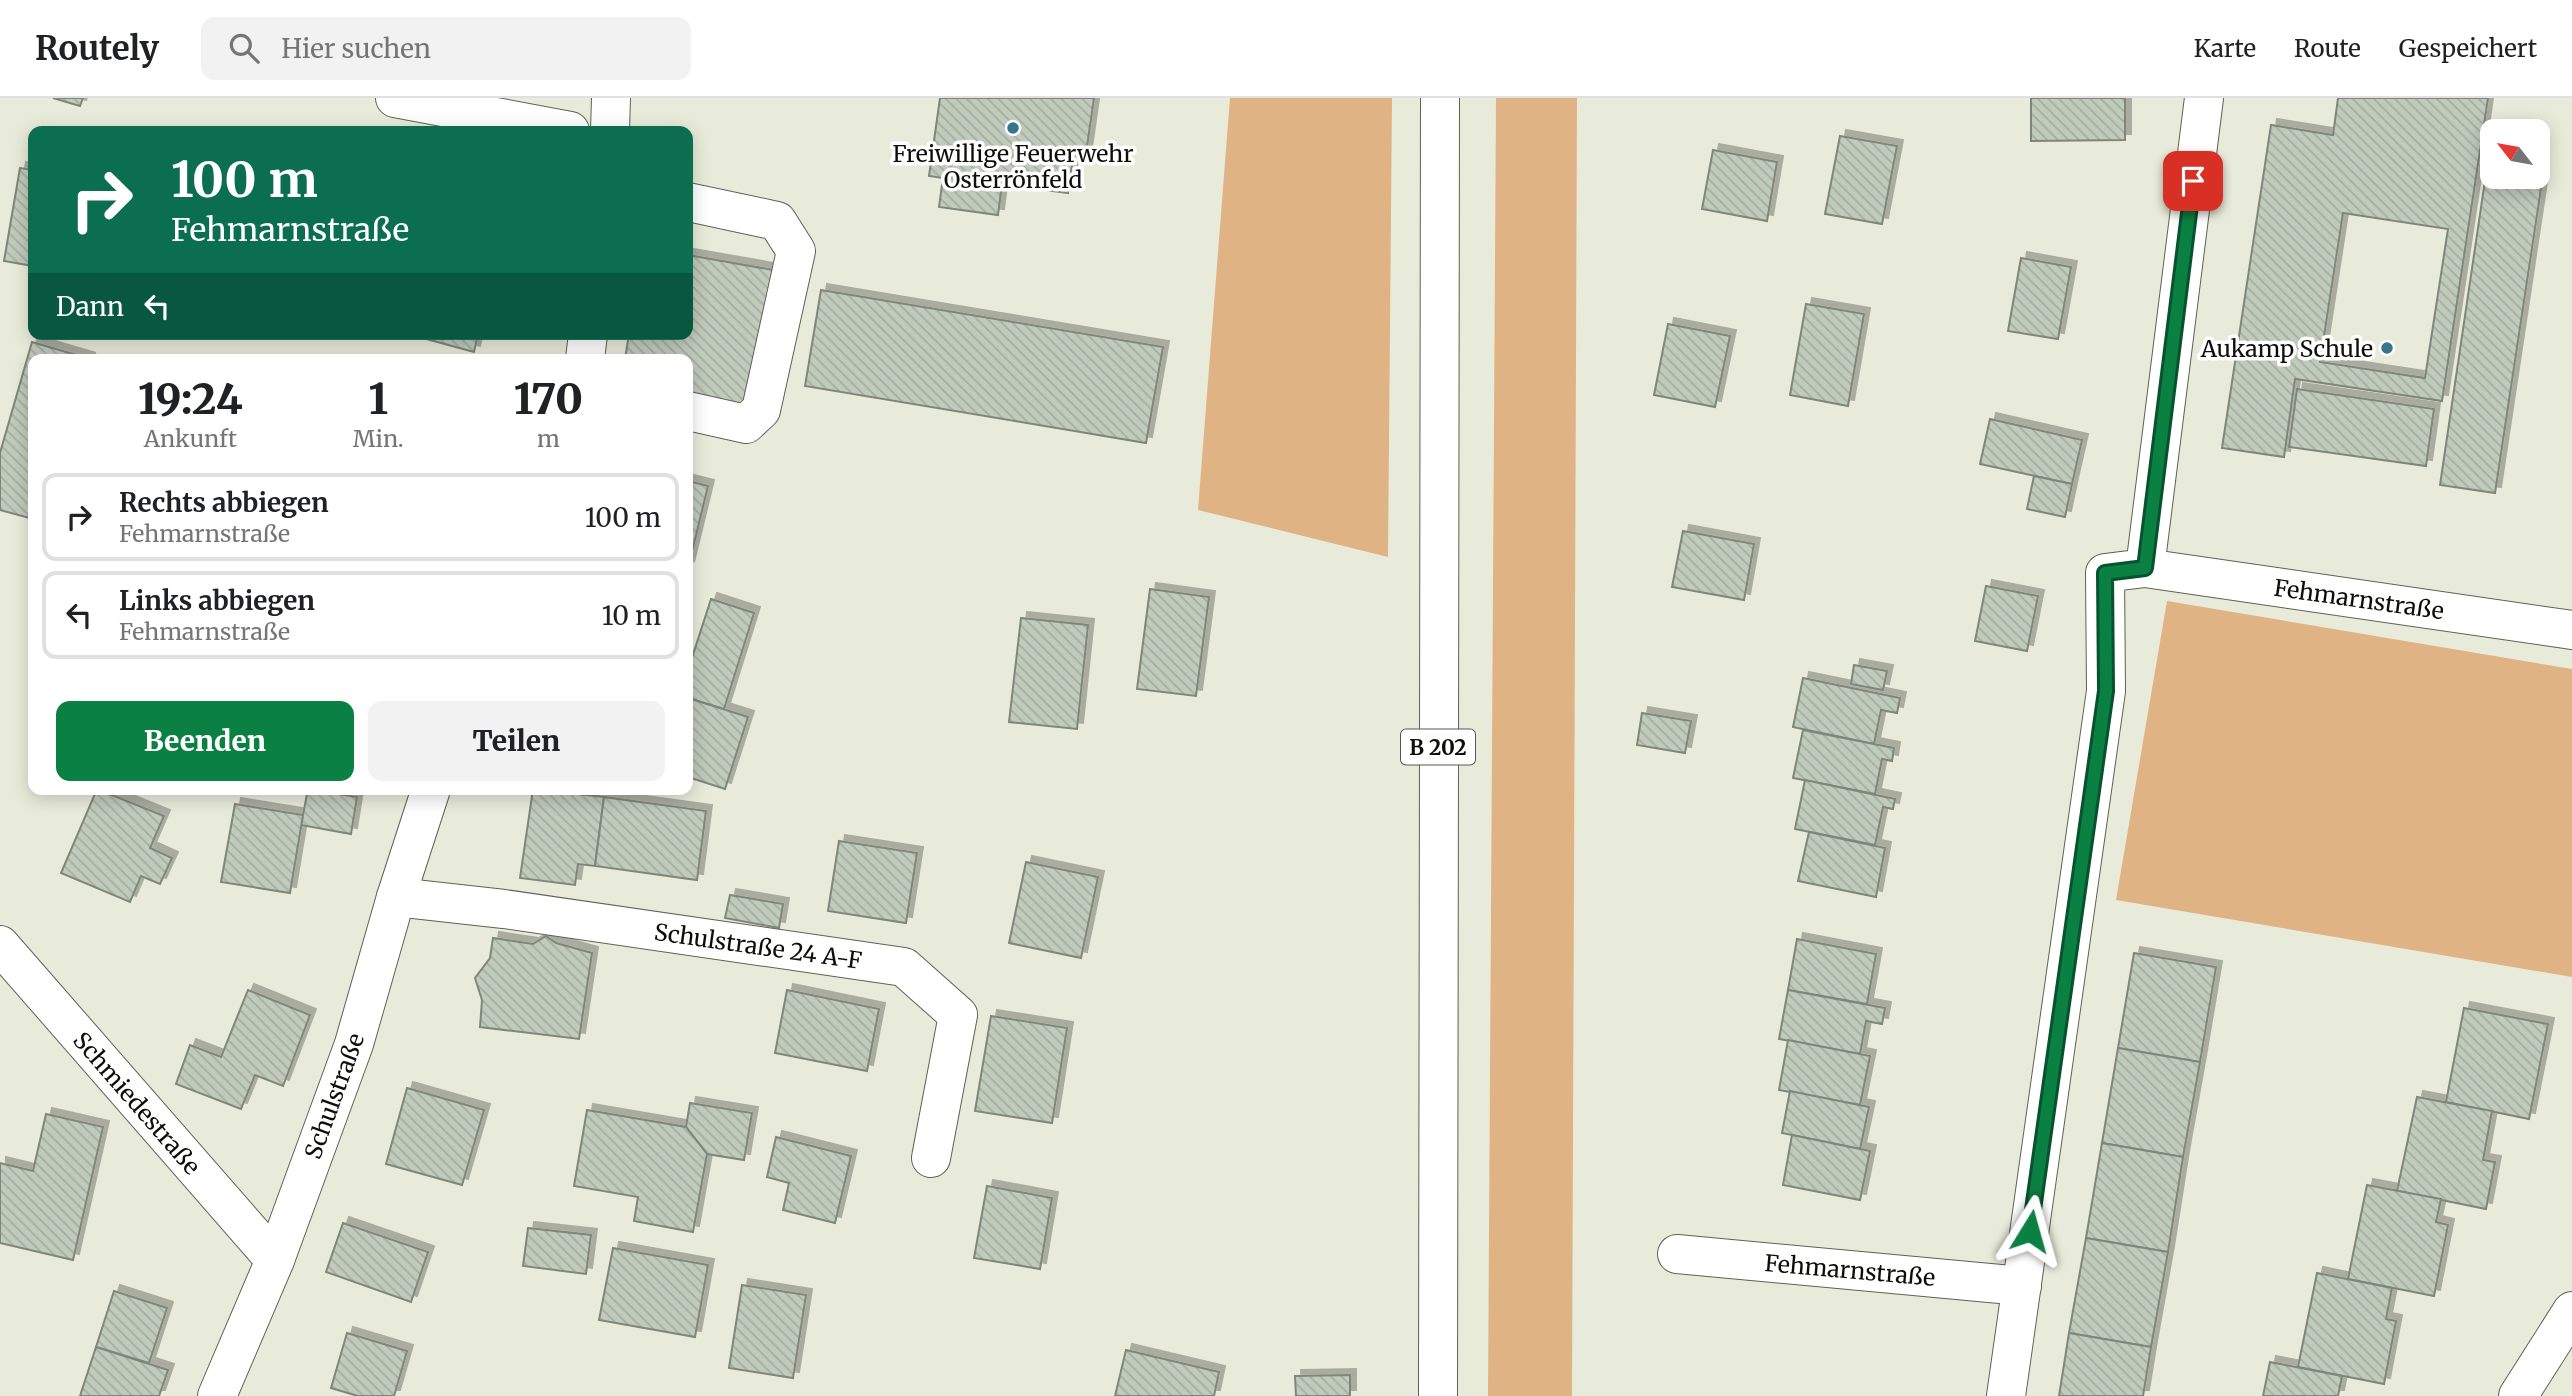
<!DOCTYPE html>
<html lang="de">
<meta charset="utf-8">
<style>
body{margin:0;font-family:Merriweather,serif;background:#f2f2f2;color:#202124;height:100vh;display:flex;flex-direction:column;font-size:26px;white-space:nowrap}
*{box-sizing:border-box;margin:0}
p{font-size:23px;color:#757577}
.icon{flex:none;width:38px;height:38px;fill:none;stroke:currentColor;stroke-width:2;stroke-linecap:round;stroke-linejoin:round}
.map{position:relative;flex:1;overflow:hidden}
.sheet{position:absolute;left:28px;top:256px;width:665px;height:441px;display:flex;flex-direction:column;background:#fff;border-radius:14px;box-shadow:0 4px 18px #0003}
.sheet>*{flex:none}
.banner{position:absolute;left:28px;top:28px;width:665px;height:214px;border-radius:14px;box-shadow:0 4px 18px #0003;background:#0b6e4f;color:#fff;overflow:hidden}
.needle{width:46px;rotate:301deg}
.controls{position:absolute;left:2480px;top:21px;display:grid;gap:14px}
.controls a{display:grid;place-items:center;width:70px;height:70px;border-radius:14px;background:#fff;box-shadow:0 4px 18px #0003;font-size:35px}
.pin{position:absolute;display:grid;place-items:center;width:60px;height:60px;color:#fff;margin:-30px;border-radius:14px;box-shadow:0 4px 10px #0006}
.me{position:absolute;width:77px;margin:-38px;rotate:8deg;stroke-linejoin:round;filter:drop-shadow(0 0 5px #0008)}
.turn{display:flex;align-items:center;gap:24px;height:147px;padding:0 28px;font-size:32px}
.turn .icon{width:91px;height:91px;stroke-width:2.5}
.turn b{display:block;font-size:49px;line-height:60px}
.then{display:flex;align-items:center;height:66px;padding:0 28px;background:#0003;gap:14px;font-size:26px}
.eta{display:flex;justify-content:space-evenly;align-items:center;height:119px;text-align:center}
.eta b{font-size:42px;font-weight:800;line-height:49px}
.primary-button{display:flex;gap:14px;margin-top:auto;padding:14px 28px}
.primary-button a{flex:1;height:80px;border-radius:14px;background:#0b8043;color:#fff;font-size:28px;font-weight:800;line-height:80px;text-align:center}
.primary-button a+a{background:#f2f2f2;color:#202124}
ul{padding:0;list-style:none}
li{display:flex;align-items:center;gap:21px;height:88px;margin:0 14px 10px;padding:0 14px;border:4px solid #e0e0e0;border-radius:14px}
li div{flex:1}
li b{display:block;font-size:26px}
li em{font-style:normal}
header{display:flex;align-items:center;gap:42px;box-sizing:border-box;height:98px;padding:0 35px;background:#fff;border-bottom:2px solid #e0e0e0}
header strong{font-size:33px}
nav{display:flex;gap:38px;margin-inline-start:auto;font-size:24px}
.search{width:490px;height:63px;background:#f2f2f2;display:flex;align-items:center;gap:18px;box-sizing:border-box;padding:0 24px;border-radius:14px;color:#757577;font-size:26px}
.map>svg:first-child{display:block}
.grass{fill:#dfb384}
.building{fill:url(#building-back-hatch);stroke:#7e877a;stroke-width:2;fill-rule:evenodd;filter:url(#shadow)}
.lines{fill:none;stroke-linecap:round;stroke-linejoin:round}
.minor-casing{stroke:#606152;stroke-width:40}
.highway-casing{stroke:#606152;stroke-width:40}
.minor{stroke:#fff;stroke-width:38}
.highway{stroke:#fff;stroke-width:38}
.route-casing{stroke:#07532c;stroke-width:18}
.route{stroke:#0b8043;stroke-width:12}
.poi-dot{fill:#36758a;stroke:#fff;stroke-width:2.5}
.labels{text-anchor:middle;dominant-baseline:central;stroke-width:7;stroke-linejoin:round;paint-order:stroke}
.shield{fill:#fff;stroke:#565652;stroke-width:2}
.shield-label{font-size:21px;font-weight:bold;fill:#0d0e08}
.poi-label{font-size:23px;fill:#0d0e08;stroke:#fff}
.street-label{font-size:23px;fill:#0d0e08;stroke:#fff}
</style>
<header>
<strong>Routely</strong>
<div class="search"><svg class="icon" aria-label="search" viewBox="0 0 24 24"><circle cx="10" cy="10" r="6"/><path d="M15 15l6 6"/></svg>Hier suchen</div>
<nav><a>Karte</a><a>Route</a><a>Gespeichert</a></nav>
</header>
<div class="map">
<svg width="2572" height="1298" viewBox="0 0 2572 1298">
<defs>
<pattern id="building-back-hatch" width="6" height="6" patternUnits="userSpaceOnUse" patternTransform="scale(1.75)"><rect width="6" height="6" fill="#c1cbbc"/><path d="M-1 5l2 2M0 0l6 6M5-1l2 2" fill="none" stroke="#a5ada0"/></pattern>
<filter id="shadow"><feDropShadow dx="6" dy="-6" stdDeviation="0" flood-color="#0004"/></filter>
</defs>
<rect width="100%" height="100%" fill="#e9ebda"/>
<!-- grass -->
<g class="grass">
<polygon points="1230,0 1392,0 1388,459 1198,412"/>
<polygon points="1496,0 1577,0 1572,1298 1488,1298"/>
<polygon points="2167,503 2572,571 2572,879 2116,802"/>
</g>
<!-- building -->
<g class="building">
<polygon points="53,0 83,0 80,8"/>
<polygon points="940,0 1094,0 1085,62 1073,60 1068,95 1002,86 998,117 939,109 943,80 929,78"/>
<polygon points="2031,0 2125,0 2125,42 2031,43"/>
<path d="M 2338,0 L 2488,0 L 2442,303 L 2295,281 L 2284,359 L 2222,350 L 2271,27 L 2333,37 ZM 2343,115 L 2448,131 L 2425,280 L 2320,264 Z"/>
<polygon points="1840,38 1897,48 1882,126 1825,116"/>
<polygon points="1713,52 1777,64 1767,123 1702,111"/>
<polygon points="2487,69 2492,70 2492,79 2543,77 2495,395 2440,387"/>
<polygon points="20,70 33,72 33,168 4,163"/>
<polygon points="688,157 779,173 754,315 688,301 688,261 625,261 629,236 688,236"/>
<polygon points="2021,160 2071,169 2058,241 2008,233"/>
<polygon points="821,192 1163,249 1146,345 805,288"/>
<polygon points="1806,206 1864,216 1848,308 1790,297"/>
<polygon points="1668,226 1730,238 1715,309 1654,297"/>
<polygon points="408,236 478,236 474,254"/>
<polygon points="32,244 90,261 33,261 33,421 0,412 0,355"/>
<polygon points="2297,291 2434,311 2426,368 2289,349"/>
<polygon points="1990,321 2082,342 2072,386 1980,366"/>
<polygon points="2034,378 2072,386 2065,419 2027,411"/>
<polygon points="688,383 708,388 688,470"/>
<polygon points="1683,433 1754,446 1744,502 1672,489"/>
<polygon points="1986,488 2038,498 2027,553 1975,543"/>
<polygon points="1150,491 1209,499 1196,598 1137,591"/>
<polygon points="711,501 754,515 724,611 688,600 688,572"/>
<polygon points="1021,520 1088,527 1077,631 1009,624"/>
<polygon points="1854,567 1887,573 1883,592 1851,586"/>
<polygon points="1803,580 1900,600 1897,615 1881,612 1874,646 1793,629"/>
<polygon points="688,600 748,619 725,691 688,679"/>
<polygon points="1642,615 1691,623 1685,655 1637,647"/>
<polygon points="1803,632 1894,650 1892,663 1882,661 1875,696 1793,680"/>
<polygon points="1805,682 1895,701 1893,711 1883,709 1875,747 1795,731"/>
<polygon points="97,691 164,718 150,750 172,760 160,786 141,778 130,804 61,775"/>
<polygon points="308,691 357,699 351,736 301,727"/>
<polygon points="533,691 604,699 595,768 578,766 575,787 520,780"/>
<polygon points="604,699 706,713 697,782 595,768"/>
<polygon points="235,706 303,717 290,795 221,784"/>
<polygon points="1809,734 1885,750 1876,799 1798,783"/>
<polygon points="839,743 917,755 906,825 828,813"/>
<polygon points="1026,764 1098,779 1081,860 1009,845"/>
<polygon points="730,797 783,806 779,830 725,820"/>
<polygon points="546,838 556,845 592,855 579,941 480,929 482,902 475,880 490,860 493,840 533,846"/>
<polygon points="1797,841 1876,856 1867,906 1788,892"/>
<polygon points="2134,855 2216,869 2200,964 2118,950"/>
<polygon points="248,892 310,917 283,988 255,977 241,1011 176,986 190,947 221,959"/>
<polygon points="787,892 879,911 867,973 775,955"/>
<polygon points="1788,892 1885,910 1882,926 1866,923 1860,956 1779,941"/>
<polygon points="2464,910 2548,926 2529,1021 2446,1004"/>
<polygon points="991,918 1067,930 1052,1025 975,1013"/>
<polygon points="1788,942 1870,958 1860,1007 1779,992"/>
<polygon points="2118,950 2200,964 2183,1059 2102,1045"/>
<polygon points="407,990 484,1012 462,1087 386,1066"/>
<polygon points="1790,993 1869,1009 1860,1051 1782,1035"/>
<polygon points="2417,999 2492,1013 2483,1062 2495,1064 2486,1111 2397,1093"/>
<polygon points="690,1005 752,1015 744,1062 707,1056 686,1029"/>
<polygon points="587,1012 686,1029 707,1056 693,1134 634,1123 638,1099 574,1088"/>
<polygon points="46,1016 103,1029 73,1162 0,1145 0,1065 33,1073"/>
<polygon points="1792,1037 1870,1053 1860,1102 1783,1087"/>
<polygon points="776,1039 851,1058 835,1125 783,1112 789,1085 767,1079"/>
<polygon points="2102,1045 2183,1059 2168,1154 2086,1140"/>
<polygon points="2367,1087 2441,1101 2436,1124 2448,1127 2434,1198 2348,1181"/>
<polygon points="987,1088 1052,1100 1040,1171 974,1160"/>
<polygon points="343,1125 428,1154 411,1204 326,1174"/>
<polygon points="528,1130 591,1137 586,1176 523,1168"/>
<polygon points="2086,1140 2168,1154 2151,1249 2069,1235"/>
<polygon points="613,1150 708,1167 695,1239 599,1222"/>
<polygon points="2317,1175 2392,1190 2386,1221 2396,1223 2384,1286 2298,1269"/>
<polygon points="742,1187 806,1197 793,1280 729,1270"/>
<polygon points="114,1193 167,1210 149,1265 96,1249"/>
<polygon points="347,1235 407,1253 394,1298 358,1298 331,1290"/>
<polygon points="2069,1235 2151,1249 2143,1298 2059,1298"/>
<polygon points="96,1249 168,1272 159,1298 80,1298"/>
<polygon points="1126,1252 1219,1274 1214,1298 1115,1298"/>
<polygon points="2270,1264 2342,1278 2338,1298 2263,1298"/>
<polygon points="1350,1277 1350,1298 1296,1298 1295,1278"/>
</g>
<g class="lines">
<!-- minor casing -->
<g class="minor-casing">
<g id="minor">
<polyline points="395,0 570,33"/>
<polyline points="610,33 611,0"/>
<polyline points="688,104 777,123 796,153 761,312 746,326 688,313"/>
<polyline points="585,261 588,236"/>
<polyline points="2145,470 2572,532"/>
<polyline points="396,799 504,811 904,869 958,917 931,1060"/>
<polyline points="0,847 275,1162"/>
<polyline points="1677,1156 2022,1188"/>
<polyline points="217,1298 275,1162 354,946 396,799 431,691"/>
<polyline points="2006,1298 2106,593 2105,475 2145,470 2204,0"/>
<polyline points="2518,1298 2572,1213"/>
</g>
</g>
<!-- highway casing -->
<g class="highway-casing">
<polyline id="highway" points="1438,1298 1440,0"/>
</g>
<!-- minor -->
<use href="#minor" class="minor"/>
<!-- highway -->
<use href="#highway" class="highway"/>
</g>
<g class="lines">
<!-- route casing -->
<g class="route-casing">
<polyline id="route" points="2030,1133 2106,593 2105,475 2145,470 2193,83"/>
</g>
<!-- route -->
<use href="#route" class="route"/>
</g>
<!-- markers -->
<g class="poi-dot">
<circle cx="1013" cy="30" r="7"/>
<circle cx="2387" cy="250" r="7"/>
</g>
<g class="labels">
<!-- shield labels -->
<rect class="shield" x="1401" y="631.5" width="74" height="35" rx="5"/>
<g class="shield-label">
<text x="1438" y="649">B 202</text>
</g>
<!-- poi labels -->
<g class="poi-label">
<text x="1013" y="55">Freiwillige Feuerwehr<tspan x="1013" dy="26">Osterrönfeld</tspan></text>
<text x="2373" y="250" text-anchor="end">Aukamp Schule</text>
</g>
<!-- street labels -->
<g class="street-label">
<text transform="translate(2359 501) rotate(8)">Fehmarnstraße</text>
<text transform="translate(758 848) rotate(8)">Schulstraße 24 A-F</text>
<text transform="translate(334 998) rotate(-70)">Schulstraße</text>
<text transform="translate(137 1005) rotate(49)">Schmiedestraße</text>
<text transform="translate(1850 1172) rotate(5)">Fehmarnstraße</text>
</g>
</g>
</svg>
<div class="controls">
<a><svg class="needle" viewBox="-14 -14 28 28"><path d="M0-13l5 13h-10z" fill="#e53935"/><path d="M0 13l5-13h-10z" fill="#757577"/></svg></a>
</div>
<div class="pin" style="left:2193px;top:83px;background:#d93025"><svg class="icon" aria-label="arrive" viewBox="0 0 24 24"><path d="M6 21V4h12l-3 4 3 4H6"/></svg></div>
<svg class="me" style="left:2030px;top:1133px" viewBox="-20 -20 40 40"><path d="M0-17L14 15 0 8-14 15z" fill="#0b8043" stroke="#fff" stroke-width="4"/></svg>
<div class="banner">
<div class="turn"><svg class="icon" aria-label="right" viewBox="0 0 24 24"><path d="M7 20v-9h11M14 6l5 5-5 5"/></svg><div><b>100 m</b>Fehmarnstraße</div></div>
<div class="then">Dann<svg class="icon" aria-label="left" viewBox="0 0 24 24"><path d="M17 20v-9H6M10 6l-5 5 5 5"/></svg></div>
</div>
<section class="sheet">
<div class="eta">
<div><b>19:24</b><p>Ankunft</p></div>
<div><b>1</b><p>Min.</p></div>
<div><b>170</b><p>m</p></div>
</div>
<ul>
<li><svg class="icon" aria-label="right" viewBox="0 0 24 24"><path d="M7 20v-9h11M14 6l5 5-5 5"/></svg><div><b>Rechts abbiegen</b><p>Fehmarnstraße</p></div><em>100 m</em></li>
<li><svg class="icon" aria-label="left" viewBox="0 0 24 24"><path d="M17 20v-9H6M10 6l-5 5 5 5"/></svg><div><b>Links abbiegen</b><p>Fehmarnstraße</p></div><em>10 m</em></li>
</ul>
<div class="primary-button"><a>Beenden</a><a>Teilen</a></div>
</section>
</div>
